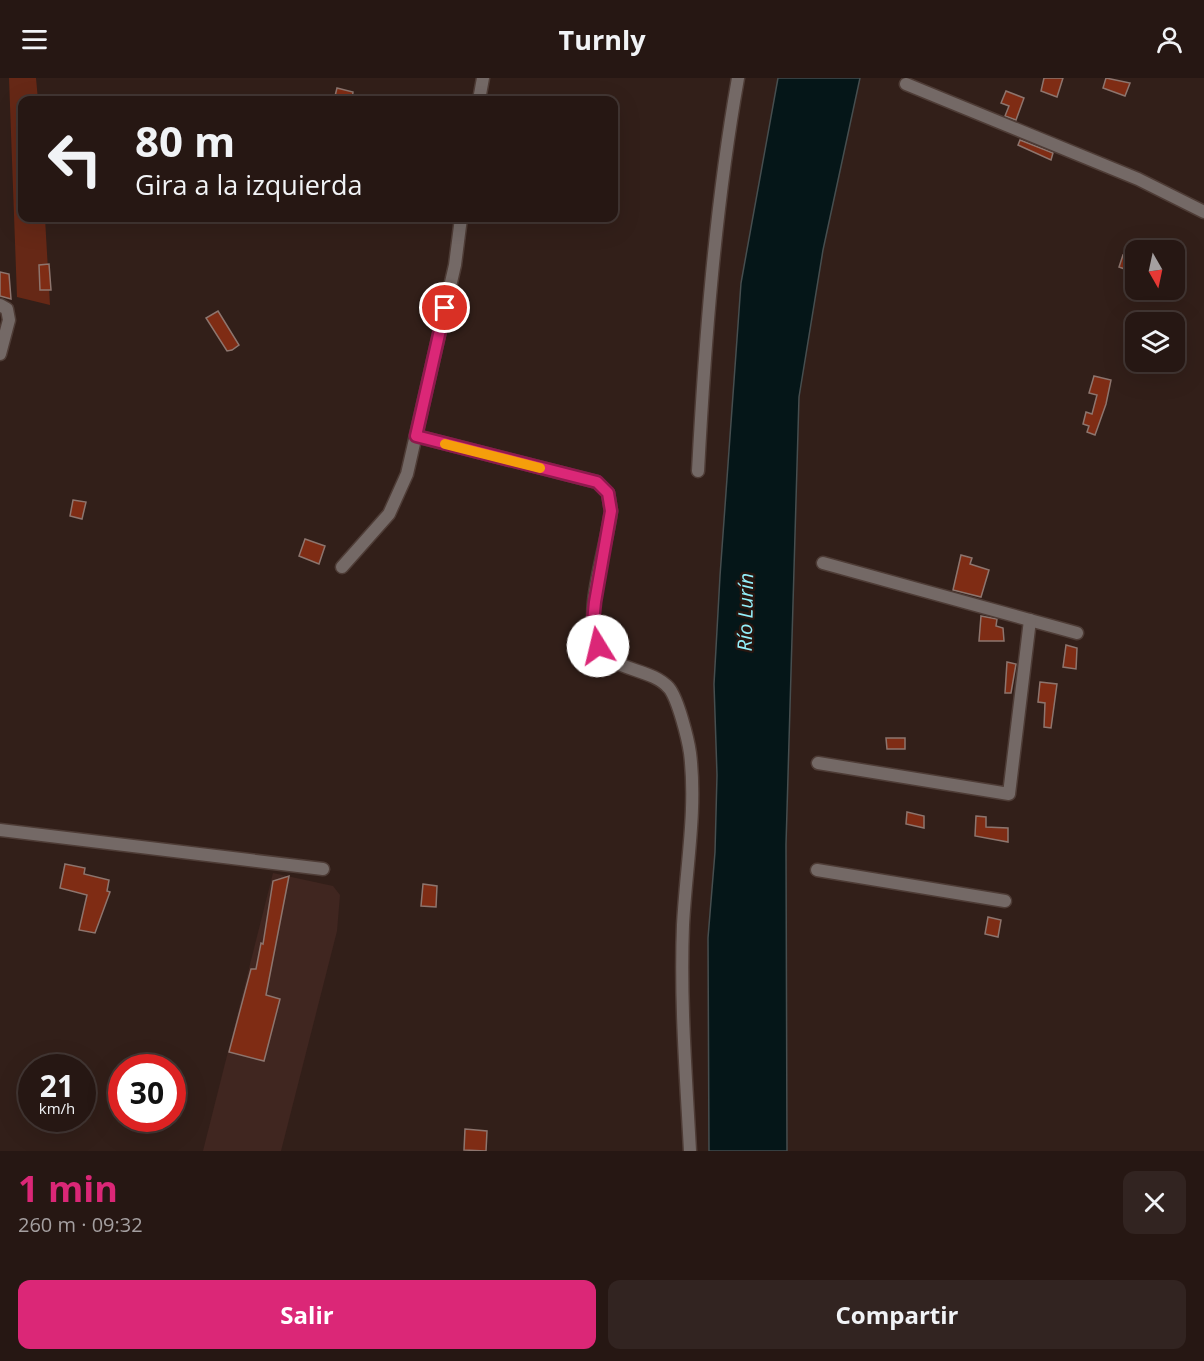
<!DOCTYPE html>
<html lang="es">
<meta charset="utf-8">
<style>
body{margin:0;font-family:"Open Sans",sans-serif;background:#322421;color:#f1f3f6;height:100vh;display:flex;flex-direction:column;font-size:22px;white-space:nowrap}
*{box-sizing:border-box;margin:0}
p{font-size:20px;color:#a49fa0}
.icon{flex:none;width:33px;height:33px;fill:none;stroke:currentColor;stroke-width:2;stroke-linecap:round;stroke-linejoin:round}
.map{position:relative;height:1073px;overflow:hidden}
.side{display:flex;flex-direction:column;background:#261713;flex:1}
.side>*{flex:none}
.guide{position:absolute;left:18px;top:18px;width:600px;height:126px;border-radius:12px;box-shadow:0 6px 24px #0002,0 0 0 2px #423633;background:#261713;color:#f1f3f6;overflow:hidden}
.needle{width:39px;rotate:171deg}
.tools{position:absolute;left:1125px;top:162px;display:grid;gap:12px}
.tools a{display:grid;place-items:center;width:60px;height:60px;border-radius:12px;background:#261713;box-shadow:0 6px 24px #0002,0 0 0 2px #423633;font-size:30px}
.speed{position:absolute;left:18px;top:976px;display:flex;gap:12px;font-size:30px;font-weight:700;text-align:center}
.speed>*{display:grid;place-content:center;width:78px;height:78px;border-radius:50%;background:#261713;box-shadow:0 6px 24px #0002,0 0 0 2px #423633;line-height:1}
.speed small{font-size:15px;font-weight:400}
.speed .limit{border:9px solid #d22;background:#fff;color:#111}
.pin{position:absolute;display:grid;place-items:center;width:51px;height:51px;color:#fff;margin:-26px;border:3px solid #fff;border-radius:50%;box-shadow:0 2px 6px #0007}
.me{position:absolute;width:66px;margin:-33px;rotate:351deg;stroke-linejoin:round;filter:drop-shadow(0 0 4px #0008)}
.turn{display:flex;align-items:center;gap:21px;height:126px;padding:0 18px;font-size:27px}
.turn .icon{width:78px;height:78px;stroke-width:2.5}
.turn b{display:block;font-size:42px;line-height:51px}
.round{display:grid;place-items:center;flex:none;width:63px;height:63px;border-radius:12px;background:#322421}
.head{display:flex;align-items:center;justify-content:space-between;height:102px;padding:0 18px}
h1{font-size:36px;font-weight:700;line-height:45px;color:#db2777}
.button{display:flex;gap:12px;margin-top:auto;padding:12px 18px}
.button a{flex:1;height:69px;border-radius:12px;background:#db2777;color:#fff;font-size:24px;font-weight:700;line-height:69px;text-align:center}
.button a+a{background:#322421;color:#f1f3f6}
header{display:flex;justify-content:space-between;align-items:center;height:78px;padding:0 18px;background:#261713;font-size:27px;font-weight:700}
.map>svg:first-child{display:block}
.built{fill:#402620}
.green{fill:#662816}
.water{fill:#051618;stroke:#464e4f;stroke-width:1.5}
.building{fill:#7f2c14;stroke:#8d756e;stroke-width:1.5}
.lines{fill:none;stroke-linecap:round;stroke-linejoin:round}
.minor-casing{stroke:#4e3c36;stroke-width:15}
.minor{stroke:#746966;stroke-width:12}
.route-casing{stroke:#8e194d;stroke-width:15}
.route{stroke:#db2777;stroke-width:10}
.slow{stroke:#f59e0b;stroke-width:10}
.labels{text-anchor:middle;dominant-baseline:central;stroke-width:5;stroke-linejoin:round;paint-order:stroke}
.water-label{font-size:20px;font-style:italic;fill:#93f0fb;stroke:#281610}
</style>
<header><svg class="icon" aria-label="menu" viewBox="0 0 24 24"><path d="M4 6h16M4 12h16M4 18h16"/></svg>Turnly<svg class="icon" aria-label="person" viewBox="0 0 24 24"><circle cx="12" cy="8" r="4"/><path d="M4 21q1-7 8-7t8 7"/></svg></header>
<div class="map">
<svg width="1204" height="1073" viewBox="0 0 1204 1073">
<rect width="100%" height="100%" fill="#321f19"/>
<!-- built -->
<polygon class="built" points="273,795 333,808 340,817 337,853 281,1073 203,1073"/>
<!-- green -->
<polygon class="green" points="9,0 36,0 38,22 22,22 22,140 45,140 50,227 17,219"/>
<!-- water -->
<polygon class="water" points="778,0 860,0 823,172 799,319 786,767 787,1073 709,1073 708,860 715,774 717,697 714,606 720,498 741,205"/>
<!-- building -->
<g class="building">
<polygon points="1044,0 1063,0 1057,19 1041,13"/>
<polygon points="1106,0 1130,5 1125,18 1103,10"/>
<polygon points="337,10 353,14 352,22 334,22"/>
<polygon points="1006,13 1024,20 1016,42 1005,38 1009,28 1001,25"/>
<polygon points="1020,62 1053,75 1051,82 1018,67"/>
<polygon points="1123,177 1136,181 1133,194 1119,189"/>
<polygon points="49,186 51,212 40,212 39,187"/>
<polygon points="0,194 9,196 11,221 0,218"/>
<polygon points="218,233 239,267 232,272 227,273 206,240"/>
<polygon points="1094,298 1111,302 1106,326 1095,357 1087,354 1089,348 1083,346 1086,334 1092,336 1097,317 1089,315"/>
<polygon points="73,422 86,424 82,441 70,438"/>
<polygon points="305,461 325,468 319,486 299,478"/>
<polygon points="961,477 972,480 970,486 989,492 981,519 953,512"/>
<polygon points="981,538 997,541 996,548 1003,550 1004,563 979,563"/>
<polygon points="1066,567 1077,570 1076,591 1063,589"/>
<polygon points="1007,584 1016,586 1011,615 1005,615"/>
<polygon points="1040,604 1057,606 1051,650 1044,649 1045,625 1038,624"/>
<polygon points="886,660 905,660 905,671 887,671"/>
<polygon points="907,734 924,738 924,750 906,746"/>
<polygon points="976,738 986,739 986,749 1008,750 1008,764 975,758"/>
<polygon points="65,786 85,790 84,796 109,802 107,813 110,814 95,855 79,852 87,817 60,810"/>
<polygon points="289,798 266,917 280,921 264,983 229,974 251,891 256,891 261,865 263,866 273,803"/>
<polygon points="423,806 437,808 436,829 421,828"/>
<polygon points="988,839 1001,842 998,859 985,856"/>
<polygon points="465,1051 487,1053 486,1073 464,1072"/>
</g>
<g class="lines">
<!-- minor casing -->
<g class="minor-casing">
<g id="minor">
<polyline points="906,6 1138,101 1204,134"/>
<polyline points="479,22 483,0"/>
<polyline points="0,227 7,231 9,242 0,276"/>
<path d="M 416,358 L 597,404 L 608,415 L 611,433 C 607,469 583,533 598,567 C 610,594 651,589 669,610 C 678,621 688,661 690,675 C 697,732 686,789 683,847 C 680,922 686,998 690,1073"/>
<path d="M 698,393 C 705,262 715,130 738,0"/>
<polyline points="823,485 1077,555"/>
<polyline points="342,489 389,436 407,396 455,187 461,140"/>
<polyline points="818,685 1009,716 1030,542"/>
<polyline points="0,752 323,791"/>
<polyline points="817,792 1005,823"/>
</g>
</g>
<!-- minor -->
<use href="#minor" class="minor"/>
</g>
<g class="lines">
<!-- route casing -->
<g class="route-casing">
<polyline id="route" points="445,230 416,358 597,404 608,415 611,433 595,524 593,544 598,568"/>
</g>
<!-- route -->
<use href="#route" class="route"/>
<!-- slow -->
<polyline class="slow" points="445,366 540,390"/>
</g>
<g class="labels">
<!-- water labels -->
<g class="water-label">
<text transform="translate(745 534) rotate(-89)">Río Lurín</text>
</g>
</g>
</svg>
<div class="tools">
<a><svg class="needle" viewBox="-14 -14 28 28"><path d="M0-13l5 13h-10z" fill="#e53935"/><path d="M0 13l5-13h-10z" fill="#a49fa0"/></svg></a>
<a><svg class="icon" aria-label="layers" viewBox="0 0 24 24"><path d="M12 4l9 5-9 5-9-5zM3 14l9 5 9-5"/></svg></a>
</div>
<div class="speed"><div>21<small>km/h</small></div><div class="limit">30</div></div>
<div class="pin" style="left:445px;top:230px;background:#d93025"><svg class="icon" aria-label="arrive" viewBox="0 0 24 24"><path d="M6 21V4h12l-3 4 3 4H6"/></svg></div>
<svg class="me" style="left:598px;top:568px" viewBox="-20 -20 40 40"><circle r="19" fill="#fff"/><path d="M0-13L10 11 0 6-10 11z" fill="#db2777"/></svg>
<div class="guide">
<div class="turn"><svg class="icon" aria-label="left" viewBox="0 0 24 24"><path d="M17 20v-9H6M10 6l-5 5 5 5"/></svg><div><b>80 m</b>Gira a la izquierda</div></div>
</div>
</div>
<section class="side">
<div class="head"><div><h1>1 min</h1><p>260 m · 09:32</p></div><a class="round"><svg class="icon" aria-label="close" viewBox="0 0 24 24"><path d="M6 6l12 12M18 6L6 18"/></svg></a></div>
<div class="button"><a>Salir</a><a>Compartir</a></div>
</section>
